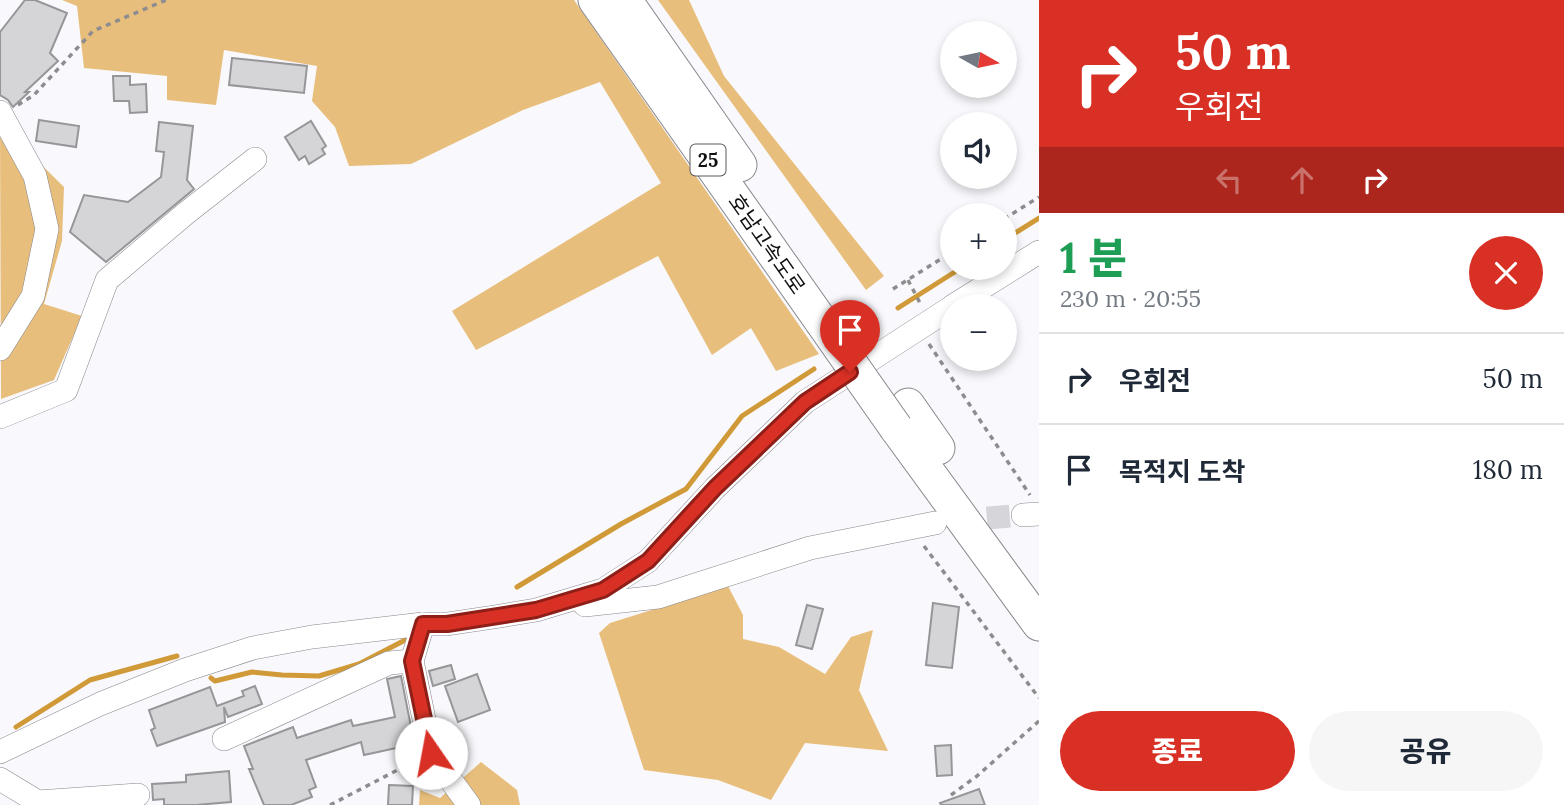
<!DOCTYPE html>
<html lang="ko">
<meta charset="utf-8">
<style>
body{margin:0;font-family:Lora,"Noto Sans KR",serif;background:#f6f6f7;color:#1f2937;height:100vh;display:flex;flex-direction:column;font-size:26px;white-space:nowrap}
*{box-sizing:border-box;margin:0}
p{font-size:23px;color:#747a83}
.icon{flex:none;width:38px;height:38px;fill:none;stroke:currentColor;stroke-width:2;stroke-linecap:round;stroke-linejoin:round}
.map{position:relative;flex:1;overflow:hidden}
.drawer{display:flex;flex-direction:column;background:#fff;width:525px}
.drawer>*{flex:none}
.top-card{background:#d93025;color:#fff;overflow:hidden}
.needle{width:46px;rotate:99deg}
.fabs{position:absolute;left:940px;top:21px;display:grid;gap:14px}
.fabs a{display:grid;place-items:center;width:77px;height:77px;border-radius:50%;background:#fff;box-shadow:0 4px 10px #0003;font-size:35px}
.pin{position:absolute;display:grid;place-items:center;width:60px;height:60px;color:#fff;margin:-72px -30px;border-radius:50% 50% 50% 0;rotate:-45deg;box-shadow:0 0 7px #0007}
.pin .icon{rotate:45deg}
.me{position:absolute;width:77px;margin:-38px;rotate:348deg;stroke-linejoin:round;filter:drop-shadow(0 0 5px #0008)}
.turn{display:flex;align-items:center;gap:24px;height:147px;padding:0 21px;font-size:32px}
.turn .icon{width:91px;height:91px;stroke-width:2.5}
.turn b{display:block;font-size:49px;line-height:60px}
.lanes{display:flex;align-items:center;height:66px;padding:0 21px;background:#0003;justify-content:center;gap:35px;direction:ltr}
.lanes .off{opacity:.35}
.round{display:grid;place-items:center;flex:none;width:74px;height:74px;border-radius:37px;background:#f6f6f7}
.headline{display:flex;align-items:center;justify-content:space-between;height:119px;padding:0 21px}
h1{font-size:42px;font-weight:800;line-height:52px;color:#1e9e55}
.cta{display:flex;gap:14px;margin-top:auto;padding:14px 21px}
.cta a{flex:1;height:80px;border-radius:42px;background:#d93025;color:#fff;font-size:28px;font-weight:800;line-height:80px;text-align:center}
.cta a+a{background:#f6f6f7;color:#1f2937}
ul{padding:0;list-style:none}
li{display:flex;align-items:center;gap:21px;height:91px;padding:0 21px;border-top:2px solid #e0e1e3}
li div{flex:1}
li b{display:block;font-size:26px}
li em{font-style:normal}
main{display:flex;flex:1;min-height:0}
.map>svg:first-child{display:block}
.green{fill:#e8be7c}
.lines{fill:none;stroke-linecap:round;stroke-linejoin:round}
.stream{stroke:#d19a38;stroke-width:5}
.building{fill:#d5d4d7;stroke:#969598;stroke-width:2}
.minor-tunnel{stroke:#d6d5d9;stroke-width:23;stroke-dasharray:23 11;stroke-linecap:butt}
.minor-casing{stroke:#88878b;stroke-width:24}
.highway-casing{stroke:#88878b;stroke-width:35}
.path{stroke:#8d8c8f;stroke-width:3.5;stroke-dasharray:5 5;stroke-linecap:butt}
.minor{stroke:#fff;stroke-width:23}
.highway{stroke:#fff;stroke-width:33}
.highway-bridge-casing{stroke:#88878b;stroke-width:35;stroke-linecap:butt}
.highway-bridge{stroke:#fff;stroke-width:33}
.route-casing{stroke:#8d1f18;stroke-width:18}
.route{stroke:#d93025;stroke-width:12}
.labels{text-anchor:middle;dominant-baseline:central;stroke-width:5;stroke-linejoin:round;paint-order:stroke}
.shield{fill:#fff;stroke:#585858;stroke-width:2}
.shield-label{font-size:19px;font-weight:bold;fill:#101011}
.street-label{font-size:21px;fill:#101011;stroke:#fff}
</style>
<main>
<div class="map">
<svg width="1039" height="805" viewBox="0 0 1039 805">
<rect width="100%" height="100%" fill="#f9f8fc"/>
<!-- green -->
<g class="green">
<polygon points="62,0 574,0 819,354 776,371 751,328 712,355 658,256 476,350 452,311 661,183 600,82 523,110 411,164 349,166 335,127 312,101 317,66 224,50 216,105 167,100 167,76 84,68 77,6"/>
<polygon points="658,0 689,0 724,76 884,276 866,290"/>
<polygon points="0,124 64,187 62,241 44,304 82,316 54,380 1,399"/>
<polygon points="728,586 743,615 743,639 779,647 825,674 851,637 873,630 859,690 888,751 805,743 771,800 718,780 644,770 599,633 610,623"/>
<polygon points="481,762 517,790 520,805 419,805 420,790 440,798"/>
</g>
<g class="lines">
<!-- stream -->
<g class="stream">
<polyline points="1004,240 1039,218"/>
<polyline points="898,308 961,268"/>
<polyline points="517,587 621,524 686,489 742,416 814,369"/>
<polyline points="211,678 215,681 252,672 282,675 319,676 359,664 411,637"/>
<polyline points="16,727 90,680 177,656"/>
</g>
</g>
<!-- building -->
<g class="building">
<polygon points="25,0 35,0 67,13 50,53 58,61 25,92 29,92 13,107 8,100 0,95 0,32"/>
<polygon points="232,58 307,66 304,93 229,85"/>
<polygon points="113,76 130,76 130,85 146,84 147,112 130,113 129,101 114,101"/>
<polygon points="39,120 79,126 76,147 36,141"/>
<polygon points="311,121 326,146 322,149 325,154 309,164 305,156 299,160 285,137"/>
<polygon points="159,122 193,126 187,180 194,189 106,262 70,232 84,195 128,202 161,177 164,152 156,151"/>
<polygon points="933,603 959,607 952,668 926,665"/>
<polygon points="807,605 823,609 812,649 796,645"/>
<polygon points="451,665 455,679 433,686 429,671"/>
<polygon points="477,674 490,710 458,722 445,686"/>
<polygon points="401,676 413,737 400,740 401,747 364,755 361,742 306,760 316,787 309,790 312,797 291,805 264,805 249,769 253,769 244,746 293,727 297,738 351,720 353,726 395,717 387,679"/>
<polygon points="255,686 262,704 228,717 224,707 225,722 157,746 151,730 155,728 149,710 210,687 217,706 244,696 242,691"/>
<polygon points="951,745 952,775 937,776 935,746"/>
<polygon points="229,771 231,802 196,805 164,805 164,799 153,800 152,784 186,782 186,775"/>
<polygon points="389,785 413,786 412,805 388,805"/>
<polygon points="979,789 985,805 941,805 940,803"/>
</g>
<g class="lines">
<!-- minor-tunnel -->
<polyline class="minor-tunnel" points="953,521 1023,515"/>
<!-- minor casing -->
<g class="minor-casing">
<g id="minor">
<polyline points="0,112 35,176 47,229 33,296 0,349"/>
<polyline points="953,306 1039,252"/>
<polyline points="0,417 66,390 107,280 185,214 255,159"/>
<polyline points="1023,515 1039,514"/>
<polyline points="585,605 658,597 810,548 935,523"/>
<polyline points="423,624 412,661 431,753 469,805"/>
<polyline points="224,739 389,663 412,661"/>
<polyline points="0,752 100,704 185,670 253,648 312,637 423,624 447,624 494,617 536,610 603,590 648,561 715,488 805,402 952,307"/>
<polyline points="0,779 38,802 138,795"/>
</g>
</g>
<!-- highway casing -->
<g class="highway-casing">
<g id="highway">
<polyline points="595,0 821,321"/>
<polyline points="625,0 740,165"/>
<polyline points="908,405 938,448"/>
<polyline points="896,428 1039,624"/>
</g>
</g>
<!-- path -->
<g class="path">
<polyline points="18,105 34,95 93,31 166,0"/>
<polyline points="1004,219 1039,197"/>
<polyline points="908,280 921,305"/>
<polyline points="893,289 952,252"/>
<polyline points="929,344 1030,495"/>
<polyline points="924,546 1039,698"/>
<polyline points="951,795 977,776 1039,721"/>
<polyline points="330,805 413,762"/>
</g>
<!-- minor -->
<use href="#minor" class="minor"/>
<!-- highway -->
<use href="#highway" class="highway"/>
<!-- highway-bridge casing -->
<g class="highway-bridge-casing">
<polyline id="highway-bridge" points="821,321 896,428"/>
</g>
<!-- highway-bridge -->
<use href="#highway-bridge" class="highway-bridge"/>
</g>
<g class="lines">
<!-- route casing -->
<g class="route-casing">
<polyline id="route" points="431,753 412,661 423,624 447,624 536,610 603,590 648,561 715,488 805,402 850,372"/>
</g>
<!-- route -->
<use href="#route" class="route"/>
</g>
<g class="labels">
<!-- shield labels -->
<rect class="shield" x="690.5" y="144.5" width="35" height="31" rx="5"/>
<g class="shield-label">
<text x="708" y="160">25</text>
</g>
<!-- street labels -->
<g class="street-label">
<text transform="translate(767 244) rotate(55)">호남고속도로</text>
</g>
</g>
</svg>
<div class="fabs">
<a><svg class="needle" viewBox="-14 -14 28 28"><path d="M0-13l5 13h-10z" fill="#e53935"/><path d="M0 13l5-13h-10z" fill="#747a83"/></svg></a>
<a><svg class="icon" aria-label="sound" viewBox="0 0 24 24"><path d="M4 9h4l5-4v14l-5-4H4zM17 9q2 3 0 6"/></svg></a>
<a>+</a>
<a>−</a>
</div>
<div class="pin" style="left:850px;top:372px;background:#d93025"><svg class="icon" aria-label="arrive" viewBox="0 0 24 24"><path d="M6 21V4h12l-3 4 3 4H6"/></svg></div>
<svg class="me" style="left:431px;top:753px" viewBox="-20 -20 40 40"><circle r="19" fill="#fff"/><path d="M0-13L10 11 0 6-10 11z" fill="#d93025"/></svg>
</div>
<section class="drawer">
<div class="top-card">
<div class="turn"><svg class="icon" aria-label="right" viewBox="0 0 24 24"><path d="M7 20v-9h11M14 6l5 5-5 5"/></svg><div><b>50 m</b>우회전</div></div>
<div class="lanes"><svg class="icon off" aria-label="left" viewBox="0 0 24 24"><path d="M17 20v-9H6M10 6l-5 5 5 5"/></svg><svg class="icon off" aria-label="ahead" viewBox="0 0 24 24"><path d="M12 20V5M6 11l6-6 6 6"/></svg><svg class="icon" aria-label="right" viewBox="0 0 24 24"><path d="M7 20v-9h11M14 6l5 5-5 5"/></svg></div>
</div>
<div class="headline"><div><h1>1 분</h1><p>230 m · 20:55</p></div><a class="round" style="background:#d93025;color:#fff"><svg class="icon" aria-label="close" viewBox="0 0 24 24"><path d="M6 6l12 12M18 6L6 18"/></svg></a></div>
<ul>
<li><svg class="icon" aria-label="right" viewBox="0 0 24 24"><path d="M7 20v-9h11M14 6l5 5-5 5"/></svg><div><b>우회전</b></div><em>50 m</em></li>
<li><svg class="icon" aria-label="arrive" viewBox="0 0 24 24"><path d="M6 21V4h12l-3 4 3 4H6"/></svg><div><b>목적지 도착</b></div><em>180 m</em></li>
</ul>
<div class="cta"><a>종료</a><a>공유</a></div>
</section>
</main>
